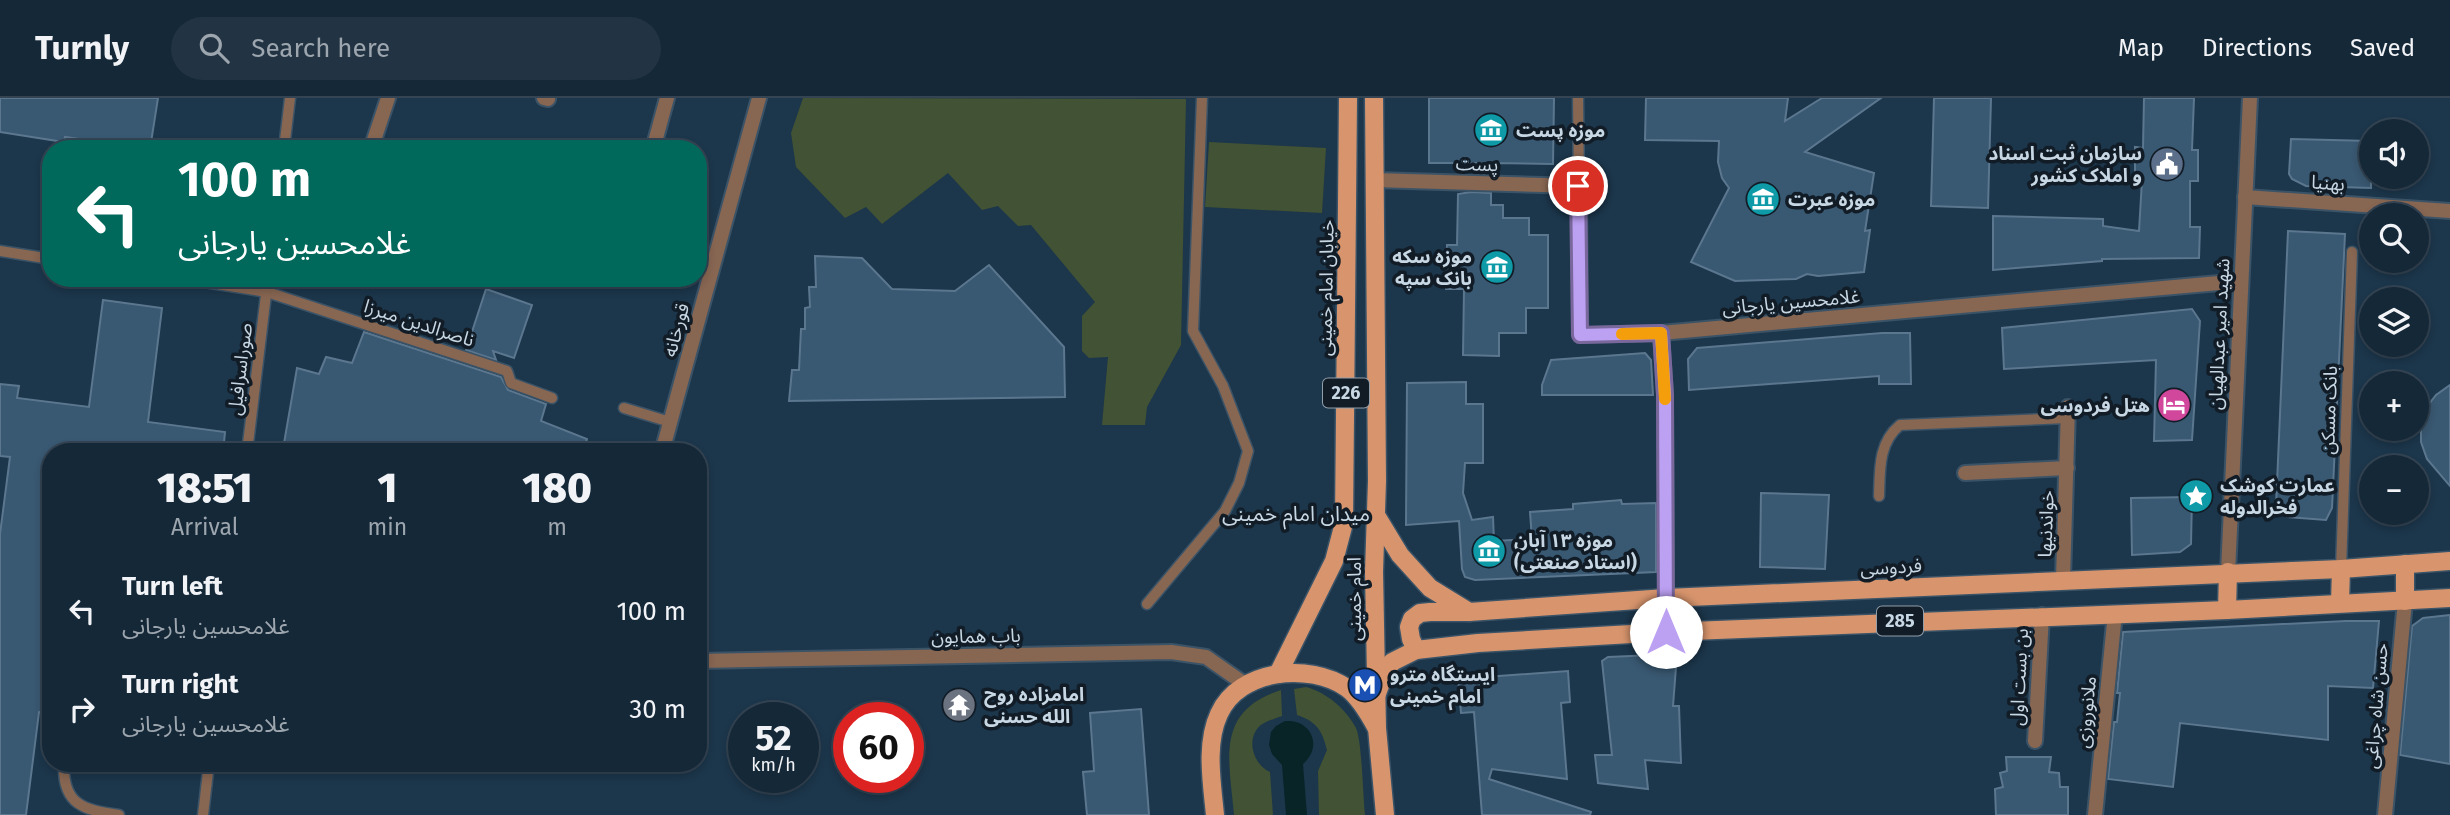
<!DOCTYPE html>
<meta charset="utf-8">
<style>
body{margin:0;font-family:"Fira Sans","Noto Sans Arabic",sans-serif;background:#223443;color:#f1f3f6;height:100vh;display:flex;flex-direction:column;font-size:26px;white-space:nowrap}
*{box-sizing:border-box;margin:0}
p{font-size:23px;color:#9da6ae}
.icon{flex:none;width:38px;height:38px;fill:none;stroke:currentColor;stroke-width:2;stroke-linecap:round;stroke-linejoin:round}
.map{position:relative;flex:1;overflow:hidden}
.panel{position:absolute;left:42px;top:345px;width:665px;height:329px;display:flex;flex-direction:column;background:#152838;border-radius:28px;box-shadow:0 4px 10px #0003,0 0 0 2px #344453}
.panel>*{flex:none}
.hud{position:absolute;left:42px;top:42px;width:665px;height:147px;border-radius:28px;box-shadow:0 4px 10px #0003,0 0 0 2px #344453;background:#00695c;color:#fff;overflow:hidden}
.controls{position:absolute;left:2359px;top:21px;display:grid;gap:14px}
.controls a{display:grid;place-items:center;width:70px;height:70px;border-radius:50%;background:#152838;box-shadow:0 4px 10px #0003,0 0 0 2px #344453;font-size:35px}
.speed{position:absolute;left:728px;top:604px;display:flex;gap:14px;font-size:35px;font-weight:700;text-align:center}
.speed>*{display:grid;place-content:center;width:91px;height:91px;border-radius:50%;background:#152838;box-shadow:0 4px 10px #0003,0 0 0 2px #344453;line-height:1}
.speed small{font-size:18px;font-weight:400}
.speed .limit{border:10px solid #d22;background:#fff;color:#111}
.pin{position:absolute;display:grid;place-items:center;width:60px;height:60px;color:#fff;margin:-30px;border:4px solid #fff;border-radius:50%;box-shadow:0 2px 7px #0007}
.me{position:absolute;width:77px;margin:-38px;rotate:0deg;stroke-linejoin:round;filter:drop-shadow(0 0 5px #0008)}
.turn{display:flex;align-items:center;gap:24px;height:147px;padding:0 21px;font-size:32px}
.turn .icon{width:91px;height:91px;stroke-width:2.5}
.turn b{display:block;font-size:49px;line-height:60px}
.eta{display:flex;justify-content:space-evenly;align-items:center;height:119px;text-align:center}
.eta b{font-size:42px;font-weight:800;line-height:49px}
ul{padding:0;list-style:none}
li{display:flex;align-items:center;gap:21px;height:98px;padding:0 21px}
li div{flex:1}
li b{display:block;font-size:26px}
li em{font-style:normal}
header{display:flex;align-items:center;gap:42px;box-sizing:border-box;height:98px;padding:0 35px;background:#152838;border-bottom:2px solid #344453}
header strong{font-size:33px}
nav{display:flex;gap:38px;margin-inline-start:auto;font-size:24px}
.search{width:490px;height:63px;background:#223443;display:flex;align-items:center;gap:18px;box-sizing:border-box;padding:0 24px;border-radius:38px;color:#9da6ae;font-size:26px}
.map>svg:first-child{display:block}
.green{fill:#425234}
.water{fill:#082427}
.building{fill:#395871;stroke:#5b778f;stroke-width:2}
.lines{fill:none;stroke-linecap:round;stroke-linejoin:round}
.service-casing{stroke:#3b5367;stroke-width:13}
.pedestrian-casing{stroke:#3b5367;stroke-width:18}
.minor-casing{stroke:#3b5367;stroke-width:18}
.primary-casing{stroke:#3b5367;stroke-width:21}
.service{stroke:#876652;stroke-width:10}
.pedestrian{stroke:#876652;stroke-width:14}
.minor{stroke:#876652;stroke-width:14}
.primary{stroke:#d8956d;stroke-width:18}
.route-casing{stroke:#7a689d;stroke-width:18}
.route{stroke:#bca0f2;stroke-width:12}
.slow{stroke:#f59e0b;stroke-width:12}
.labels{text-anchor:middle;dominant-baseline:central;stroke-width:7;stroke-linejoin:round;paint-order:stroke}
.shield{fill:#111c26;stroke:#919fab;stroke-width:2}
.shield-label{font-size:18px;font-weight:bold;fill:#c8d7e4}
.poi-label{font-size:19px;font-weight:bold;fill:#c8d7e4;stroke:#111c26;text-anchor:start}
.street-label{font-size:19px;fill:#c8d7e4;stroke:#111c26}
.neighbourhood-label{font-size:21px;fill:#c8d7e4;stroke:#111c26}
</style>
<header>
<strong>Turnly</strong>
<div class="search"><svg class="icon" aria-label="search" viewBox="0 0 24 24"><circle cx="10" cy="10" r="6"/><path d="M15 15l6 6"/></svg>Search here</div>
<nav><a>Map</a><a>Directions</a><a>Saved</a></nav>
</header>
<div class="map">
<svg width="2450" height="717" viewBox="0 0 2450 717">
<rect width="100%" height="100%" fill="#1c364b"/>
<!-- green -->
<g class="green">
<polygon points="803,0 1186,1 1181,247 1147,309 1145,327 1102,327 1108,259 1089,260 1082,253 1082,218 1095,204 1031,127 1018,128 998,108 982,112 948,75 882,126 866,109 845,120 796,69 791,35"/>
<polygon points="1209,44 1326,50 1322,115 1205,109"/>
<path d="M 1306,589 C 1326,594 1346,611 1356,630 C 1362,643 1363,699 1365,717 L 1319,717 L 1318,673 L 1327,652 C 1322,632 1317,624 1297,617 L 1294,591 Z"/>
<path d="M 1281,592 L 1282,618 C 1274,621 1262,624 1257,631 C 1246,646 1256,668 1270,674 L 1273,717 L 1234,717 C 1229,661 1215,613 1281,592 Z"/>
</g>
<!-- water -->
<path class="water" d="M 1285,623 C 1312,621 1323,649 1303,666 L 1307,717 L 1286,717 L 1282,667 L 1272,656 L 1269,647 L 1271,634 L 1276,628 Z"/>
<!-- building -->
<g class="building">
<polygon points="0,0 158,0 150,51 111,51 112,46 65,39 64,44 0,34"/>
<polygon points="1429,0 1554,0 1553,66 1491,65 1491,76 1478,75 1481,65 1429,65"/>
<polygon points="1646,0 1788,0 1785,23 1822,0 1881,0 1805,54 1874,75 1865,133 1870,132 1864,174 1818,178 1807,176 1796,181 1735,183 1691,164 1729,90 1722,80 1718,64 1719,43 1645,42"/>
<polygon points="1934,0 1991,0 1988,110 1931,108"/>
<polygon points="2144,0 2194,0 2192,52 2198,52 2198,83 2190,83 2190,129 2200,129 2199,160 2102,161 2102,163 1993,172 1993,118 2103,121 2103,128 2139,133 2142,82 2135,81 2135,49 2143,50"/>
<polygon points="2291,41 2371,43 2371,90 2306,88 2292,81 2289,76"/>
<polygon points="1471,94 1491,95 1491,107 1503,107 1503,120 1529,120 1529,137 1548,137 1548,210 1526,210 1526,235 1499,235 1499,258 1463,257 1464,191 1446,191 1447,147 1457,147 1458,96"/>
<polygon points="2288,133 2345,136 2332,410 2326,422 2287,419 2276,408"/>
<polygon points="815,158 862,160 892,191 955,193 989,167 1064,249 1065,299 789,303 792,272 799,272 801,231 805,231 805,210 810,209 809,189 816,189"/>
<polygon points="486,191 532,207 514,260 493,253 496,262 466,252"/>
<polygon points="103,202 162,210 148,324 225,334 223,354 51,354 51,615 39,614 26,717 0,717 0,436 10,359 0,358 0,286 19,288 17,300 89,309"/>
<polygon points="2192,211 2200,223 2192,342 2154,343 2156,262 2004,271 2002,230"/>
<polygon points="364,234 501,279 508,292 546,306 541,323 587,341 583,354 295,354 283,351 297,270 319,276 326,259 352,265"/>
<polygon points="1882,235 1910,235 1911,286 1879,286 1879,278 1689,292 1688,261 1697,250"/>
<polygon points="1645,255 1651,262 1653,297 1542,297 1542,287 1551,262"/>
<polygon points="1466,284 1466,306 1483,306 1483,365 1465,365 1463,395 1472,422 1493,419 1494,443 1532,441 1530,414 1573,411 1573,406 1621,402 1622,406 1656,405 1656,474 1475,482 1465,479 1462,471 1459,423 1406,427 1407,285"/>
<polygon points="2450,287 2450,388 2427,361 2421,344 2421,326 2426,310 2436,297"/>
<polygon points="1761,395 1829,397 1825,471 1760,469"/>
<polygon points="2192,399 2191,446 2180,454 2132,457 2131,400"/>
<polygon points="2450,517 2450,666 2400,657 2412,528 2423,520"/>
<polygon points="2346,523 2379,523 2373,590 2328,588 2328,642 2180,625 2173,689 2108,681 2114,624 2117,624 2120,595 2117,595 2123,534"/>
<polygon points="1677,556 1673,608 1679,608 1681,665 1645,662 1648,691 1598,685 1595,657 1612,657 1602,563 1608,559"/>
<polygon points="1568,573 1570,604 1561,605 1567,681 1492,671 1489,681 1591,714 1590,717 1482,717 1474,614 1461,615 1458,581"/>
<polygon points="1141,611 1149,717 1087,717 1083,674 1094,673 1090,615"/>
<polygon points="2006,659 2051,659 2049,674 2059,675 2060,689 2068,689 2068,717 1996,717 1995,691 2003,689 2000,675 2007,673"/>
</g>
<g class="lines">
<!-- service casing -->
<g class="service-casing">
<g id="service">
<polyline points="1578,0 1579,88"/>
<polyline points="284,51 290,0"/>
<polyline points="0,153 51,161"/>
<polyline points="179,180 267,194 507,273 511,285 552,300"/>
<polyline points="624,310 670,324"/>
<polyline points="247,354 268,180"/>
<path d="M 1879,398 C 1880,372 1878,345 1900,327 L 2068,320"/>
<polyline points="2341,471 2352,154"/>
<polyline points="1147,506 1225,413 1239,385 1248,353 1223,288 1193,233 1202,0"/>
<path d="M 64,665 C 62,707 84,712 119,717"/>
<polyline points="203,717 209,665"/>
</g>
</g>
<!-- pedestrian casing -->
<g class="pedestrian-casing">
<g id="pedestrian">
<polyline points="1374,82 1579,88"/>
<polyline points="698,563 1171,554 1206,559 1246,587"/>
</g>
</g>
<!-- minor casing -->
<g class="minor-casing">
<g id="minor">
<polyline points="544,0 548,1"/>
<polyline points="371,51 388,0"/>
<polyline points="653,51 667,0"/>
<polyline points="1579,88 1580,237 1661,235 2241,183"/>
<polyline points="2245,99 2450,113"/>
<polyline points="1661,235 1665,297 1666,500"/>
<polyline points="662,354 759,0"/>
<polyline points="1965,375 2067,370"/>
<polyline points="2228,474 2250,0"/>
<polyline points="2063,482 2068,309"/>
<polyline points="2035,643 2042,517"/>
<polyline points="2095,717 2115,515"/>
<polyline points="2385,717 2405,503"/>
</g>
</g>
<!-- primary casing -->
<g class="primary-casing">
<g id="primary">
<polyline points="1374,0 1377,383 1374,474 1377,630 1385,717"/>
<polyline points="1377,419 1400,457 1430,490 1469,514"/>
<polyline points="2405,466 2405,503"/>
<polyline points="1666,500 1666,534"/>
<polyline points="2340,505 2341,471"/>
<polyline points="2227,512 2228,474"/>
<polyline points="1416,552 1411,541 1409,529 1412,521 1420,515 1430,514 1469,514 1666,500 2341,471 2450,463"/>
<polyline points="1278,576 1334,463 1344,425 1348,0"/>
<polyline points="1376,598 1385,574 1392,564 1416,552 1478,545 1666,534 2227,512 2450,500"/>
<path d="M 1215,717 C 1212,685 1205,646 1219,616 C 1239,571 1309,564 1347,590 C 1359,599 1369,616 1376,629"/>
</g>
</g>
<!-- service -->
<use href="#service" class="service"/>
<!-- pedestrian -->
<use href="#pedestrian" class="pedestrian"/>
<!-- minor -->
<use href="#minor" class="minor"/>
<!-- primary -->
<use href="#primary" class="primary"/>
</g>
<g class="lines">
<!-- route casing -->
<g class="route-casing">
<polyline id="route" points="1578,88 1580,237 1661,235 1665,297 1666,534"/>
</g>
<!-- route -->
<use href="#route" class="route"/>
<!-- slow -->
<polyline class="slow" points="1622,236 1661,235 1665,301"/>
</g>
<!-- icons -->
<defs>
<g id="museum-disc" transform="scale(1.75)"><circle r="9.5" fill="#0f9aa8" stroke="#111c26"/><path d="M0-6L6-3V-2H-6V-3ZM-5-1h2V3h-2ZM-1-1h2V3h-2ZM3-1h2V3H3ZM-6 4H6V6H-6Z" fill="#fff"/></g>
<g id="civic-disc" transform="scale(1.75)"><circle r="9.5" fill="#5c6f8a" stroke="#111c26"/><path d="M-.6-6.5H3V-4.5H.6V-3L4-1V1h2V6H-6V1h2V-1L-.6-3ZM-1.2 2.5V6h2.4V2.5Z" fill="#fff"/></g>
<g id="hotel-disc" transform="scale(1.75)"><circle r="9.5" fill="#d1479c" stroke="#111c26"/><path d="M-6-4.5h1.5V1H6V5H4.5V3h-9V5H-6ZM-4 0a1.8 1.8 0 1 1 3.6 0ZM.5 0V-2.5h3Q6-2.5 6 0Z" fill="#fff"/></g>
<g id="sight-disc" transform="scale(1.75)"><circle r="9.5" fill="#0f9aa8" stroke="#111c26"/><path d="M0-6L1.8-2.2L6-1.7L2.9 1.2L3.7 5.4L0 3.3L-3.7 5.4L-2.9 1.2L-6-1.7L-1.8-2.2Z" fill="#fff"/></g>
<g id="metro-disc" transform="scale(1.75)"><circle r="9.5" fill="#1a4fb4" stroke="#111c26"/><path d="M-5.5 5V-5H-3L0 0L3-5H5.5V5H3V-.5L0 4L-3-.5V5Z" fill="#fff"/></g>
<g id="temple-disc" transform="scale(1.75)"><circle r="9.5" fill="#6b7280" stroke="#111c26"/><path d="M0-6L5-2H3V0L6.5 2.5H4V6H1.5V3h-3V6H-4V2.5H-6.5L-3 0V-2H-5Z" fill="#fff"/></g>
</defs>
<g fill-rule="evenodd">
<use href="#museum-disc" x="1491" y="32"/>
<use href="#civic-disc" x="2167" y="66"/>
<use href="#museum-disc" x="1763" y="101"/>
<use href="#museum-disc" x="1497" y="169"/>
<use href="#hotel-disc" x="2174" y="307"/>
<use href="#sight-disc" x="2196" y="398"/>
<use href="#museum-disc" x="1489" y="453"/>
<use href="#metro-disc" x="1365" y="587"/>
<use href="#temple-disc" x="959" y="607"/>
</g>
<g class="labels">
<!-- shield labels -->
<g class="shield">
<rect x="1323" y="280.5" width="46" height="29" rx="5"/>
<rect x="1877" y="508.5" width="46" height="29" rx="5"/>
</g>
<g class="shield-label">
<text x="1346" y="295">226</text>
<text x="1900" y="523">285</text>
</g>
<!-- poi labels -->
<g class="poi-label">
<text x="1516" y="32">موزه پست</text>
<text x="2142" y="55" text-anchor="end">سازمان ثبت اسناد<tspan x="2142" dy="22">و املاک کشور</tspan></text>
<text x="1788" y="101">موزه عبرت</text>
<text x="1472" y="158" text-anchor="end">موزه سکه<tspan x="1472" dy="22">بانک سپه</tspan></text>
<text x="2150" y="307" text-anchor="end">هتل فردوسی</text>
<text x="2220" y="387">عمارت کوشک<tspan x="2220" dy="22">فخرالدوله</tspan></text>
<text x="1514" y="442">موزه ۱۳ آبان<tspan x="1514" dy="22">(استاد صنعتی)</tspan></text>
<text x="1390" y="576">ایستگاه مترو<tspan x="1390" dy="22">امام خمینی</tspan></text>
<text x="984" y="596">امامزاده روح<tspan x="984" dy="22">الله حسنی</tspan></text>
</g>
<!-- street labels -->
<g class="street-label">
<text transform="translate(1477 66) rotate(2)">پست</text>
<text transform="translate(2328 85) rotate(4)">بهنیا</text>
<text transform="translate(1326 190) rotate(-89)">خیابان امام خمینی</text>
<text transform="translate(1791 204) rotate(-5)">غلامحسین یارجانی</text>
<text transform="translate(419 225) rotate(18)">ناصرالدین میرزا</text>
<text transform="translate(676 232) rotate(-75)">قورخانه</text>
<text transform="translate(2219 236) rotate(-87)">شهید امیر عبدالهیان</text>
<text transform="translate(240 271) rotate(-83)">صوراسرافیل</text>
<text transform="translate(2329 312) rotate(-88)">بانک مسکن</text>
<text transform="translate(2046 426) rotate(-88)">خواندنیها</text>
<text transform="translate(1891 469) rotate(-3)">فردوسی</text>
<text transform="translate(1354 501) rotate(-90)">امام خمینی</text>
<text transform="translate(976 538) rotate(-1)">باب همایون</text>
<text transform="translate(2019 579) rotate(-87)">بن بست اول</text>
<text transform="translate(2376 608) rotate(-85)">حسن شاه چراغی</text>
<text transform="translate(2086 614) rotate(-84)">ملانوروزی</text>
</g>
<!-- neighbourhood labels -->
<g class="neighbourhood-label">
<text x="1296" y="416">میدان امام خمینی</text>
</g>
</g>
</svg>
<div class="controls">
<a><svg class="icon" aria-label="sound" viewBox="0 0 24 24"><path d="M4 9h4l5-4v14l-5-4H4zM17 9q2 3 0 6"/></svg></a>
<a><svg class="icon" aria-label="search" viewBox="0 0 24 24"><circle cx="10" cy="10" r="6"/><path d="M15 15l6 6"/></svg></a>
<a><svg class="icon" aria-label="layers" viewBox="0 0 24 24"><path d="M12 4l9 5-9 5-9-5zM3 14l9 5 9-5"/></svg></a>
<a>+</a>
<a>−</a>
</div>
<div class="speed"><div>52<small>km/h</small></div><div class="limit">60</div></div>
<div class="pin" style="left:1578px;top:88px;background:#d93025"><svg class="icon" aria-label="arrive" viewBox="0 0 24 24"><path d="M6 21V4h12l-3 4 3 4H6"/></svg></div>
<svg class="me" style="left:1666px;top:534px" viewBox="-20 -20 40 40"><circle r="19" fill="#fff"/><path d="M0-13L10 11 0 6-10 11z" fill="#bca0f2"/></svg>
<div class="hud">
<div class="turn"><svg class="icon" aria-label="left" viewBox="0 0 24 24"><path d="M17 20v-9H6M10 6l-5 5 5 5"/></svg><div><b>100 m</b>غلامحسین یارجانی</div></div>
</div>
<section class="panel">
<div class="eta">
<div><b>18:51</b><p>Arrival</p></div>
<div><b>1</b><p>min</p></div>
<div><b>180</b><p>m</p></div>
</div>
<ul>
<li><svg class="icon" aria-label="left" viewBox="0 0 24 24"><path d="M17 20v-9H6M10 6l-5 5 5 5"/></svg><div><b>Turn left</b><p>غلامحسین یارجانی</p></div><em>100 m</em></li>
<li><svg class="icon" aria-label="right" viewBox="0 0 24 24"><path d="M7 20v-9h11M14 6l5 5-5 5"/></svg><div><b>Turn right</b><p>غلامحسین یارجانی</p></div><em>30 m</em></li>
</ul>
</section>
</div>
